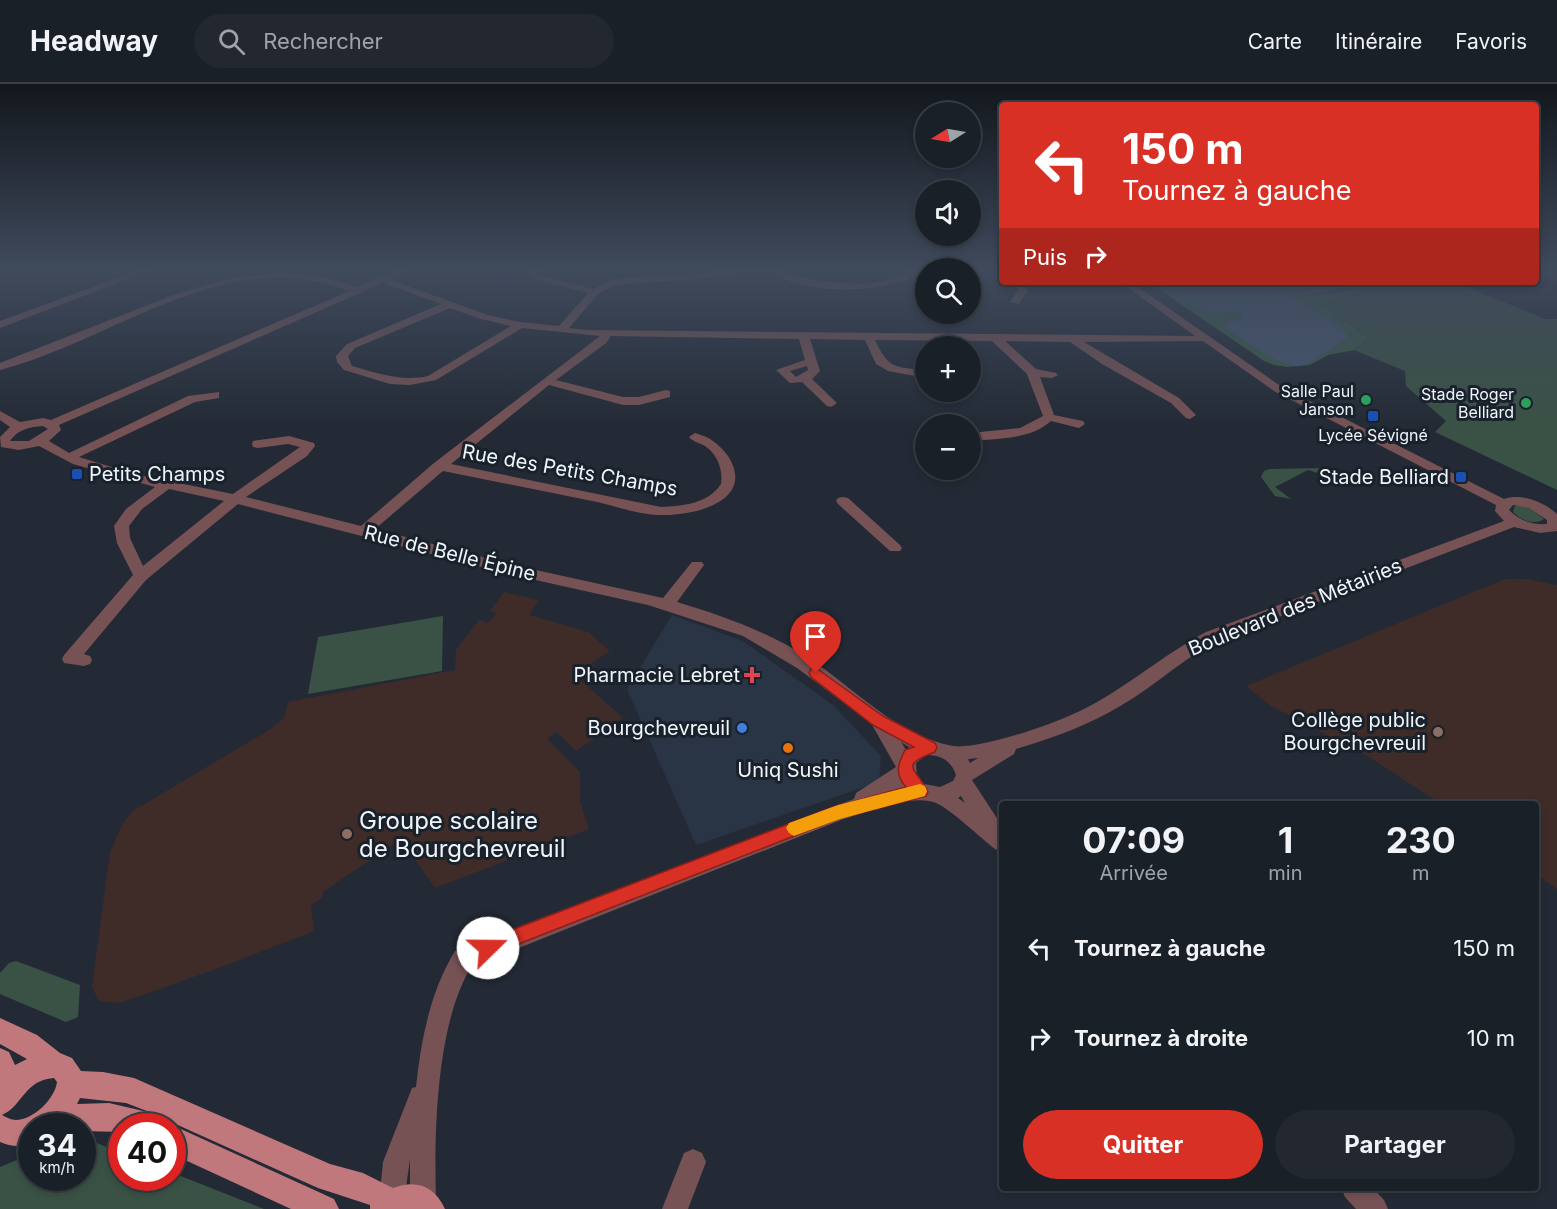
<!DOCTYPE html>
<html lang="fr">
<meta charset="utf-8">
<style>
body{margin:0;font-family:Inter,sans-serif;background:#232830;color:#f1f3f6;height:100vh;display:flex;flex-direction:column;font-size:22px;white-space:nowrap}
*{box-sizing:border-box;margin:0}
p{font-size:20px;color:#9fa3a8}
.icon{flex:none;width:33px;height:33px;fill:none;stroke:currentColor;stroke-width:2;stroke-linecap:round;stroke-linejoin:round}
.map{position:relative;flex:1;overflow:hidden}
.sheet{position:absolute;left:999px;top:717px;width:540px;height:390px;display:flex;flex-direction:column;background:#1a2028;border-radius:6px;box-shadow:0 3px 9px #0003,0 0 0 2px #383e45}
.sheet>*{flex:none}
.guide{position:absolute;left:999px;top:18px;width:540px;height:183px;border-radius:6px;box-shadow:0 3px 9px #0003,0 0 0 2px #383e45;background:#d93025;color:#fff;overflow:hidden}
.needle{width:39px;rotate:259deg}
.tools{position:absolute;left:915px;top:18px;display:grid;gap:12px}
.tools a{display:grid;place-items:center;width:66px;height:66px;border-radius:50%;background:#1a2028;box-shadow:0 3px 9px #0003,0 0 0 2px #383e45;font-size:30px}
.speed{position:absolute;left:18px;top:1029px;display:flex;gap:12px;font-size:30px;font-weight:700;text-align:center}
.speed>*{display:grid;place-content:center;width:78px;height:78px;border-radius:50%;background:#1a2028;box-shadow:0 3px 9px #0003,0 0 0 2px #383e45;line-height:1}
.speed small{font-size:15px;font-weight:400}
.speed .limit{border:9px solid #d22;background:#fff;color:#111}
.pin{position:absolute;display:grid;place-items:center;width:51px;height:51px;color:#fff;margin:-62px -26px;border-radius:50% 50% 50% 0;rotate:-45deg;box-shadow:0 0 6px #0007}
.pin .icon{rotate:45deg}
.me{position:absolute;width:66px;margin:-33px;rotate:68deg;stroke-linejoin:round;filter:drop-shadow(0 0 4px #0008)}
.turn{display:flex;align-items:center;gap:21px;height:126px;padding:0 24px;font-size:27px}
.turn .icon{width:78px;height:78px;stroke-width:2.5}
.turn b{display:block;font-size:42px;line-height:51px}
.then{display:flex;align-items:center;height:57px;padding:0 24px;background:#0003;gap:12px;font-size:22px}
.eta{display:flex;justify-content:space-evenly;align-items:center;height:102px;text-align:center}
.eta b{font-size:36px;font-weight:700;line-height:42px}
.button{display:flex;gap:12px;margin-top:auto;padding:12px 24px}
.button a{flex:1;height:69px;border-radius:36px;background:#d93025;color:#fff;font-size:24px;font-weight:700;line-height:69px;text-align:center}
.button a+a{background:#232830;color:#f1f3f6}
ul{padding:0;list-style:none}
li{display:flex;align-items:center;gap:18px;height:90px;padding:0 24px}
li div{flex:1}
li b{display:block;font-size:22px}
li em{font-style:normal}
header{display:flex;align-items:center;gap:36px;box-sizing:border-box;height:84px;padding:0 30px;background:#1a2028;border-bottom:2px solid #383e45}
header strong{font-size:28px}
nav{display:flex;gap:33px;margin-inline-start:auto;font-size:21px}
.search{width:420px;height:54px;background:#232830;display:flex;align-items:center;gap:15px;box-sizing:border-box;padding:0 21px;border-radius:33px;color:#9fa3a8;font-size:22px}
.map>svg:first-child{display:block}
.built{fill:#293445}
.education{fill:#3f2c28}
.green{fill:#3a5245}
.forest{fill:#3a5b49}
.water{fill:#475771}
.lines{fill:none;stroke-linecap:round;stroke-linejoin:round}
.minor{fill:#765254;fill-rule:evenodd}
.major{fill:#c1787d;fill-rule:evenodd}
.route{fill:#d93025;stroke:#8d1f18;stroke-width:1.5}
.slow{fill:#f59e0b}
.leisure-dot{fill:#2e9e5b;stroke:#19212b;stroke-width:2}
.transit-dot{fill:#1a4fb4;stroke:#19212b;stroke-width:2}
.health-dot{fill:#e0444e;stroke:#19212b;stroke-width:2}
.shop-dot{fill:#3f7fe0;stroke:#19212b;stroke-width:2}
.education-dot{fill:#8d6e63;stroke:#19212b;stroke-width:2}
.food-dot{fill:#e8710a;stroke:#19212b;stroke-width:2}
.labels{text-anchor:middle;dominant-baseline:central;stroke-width:6;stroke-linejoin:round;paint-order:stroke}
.far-poi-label{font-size:16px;fill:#f0f5fc;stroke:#19212b;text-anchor:end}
.street-label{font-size:20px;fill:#f0f5fc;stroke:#19212b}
.poi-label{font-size:20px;fill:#f0f5fc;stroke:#19212b;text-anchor:end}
.near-poi-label{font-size:24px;fill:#f0f5fc;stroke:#19212b;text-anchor:start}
</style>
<header>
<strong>Headway</strong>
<div class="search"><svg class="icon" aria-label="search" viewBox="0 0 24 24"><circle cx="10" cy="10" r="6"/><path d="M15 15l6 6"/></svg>Rechercher</div>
<nav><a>Carte</a><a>Itinéraire</a><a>Favoris</a></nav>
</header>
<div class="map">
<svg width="1557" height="1125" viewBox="0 0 1557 1125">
<rect width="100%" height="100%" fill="#232a35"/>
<!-- built -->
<polygon class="built" points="672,531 743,557 833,621 881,672 879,698 696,761 627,605"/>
<!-- education -->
<g class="education">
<polygon points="1505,495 1526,495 1557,501 1557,805 1536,790 1536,720 1441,720 1369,673 1271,622 1246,602"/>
<polygon points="504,508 539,516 529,531 588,548 610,567 591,579 594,582 587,587 583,584 574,590 623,634 576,667 557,648 547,655 580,688 580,717 589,745 435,804 401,755 323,808 322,814 311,821 314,847 219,884 128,916 117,919 99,917 92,903 110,768 123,739 133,727 269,646 284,634 288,618 455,586 456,566 479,536 488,539 497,529 490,527"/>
</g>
<!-- green -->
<g class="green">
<path d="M 1389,198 L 1455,198 L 1545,235 L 1557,235 L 1557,406 L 1435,348 L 1446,337 L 1406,302 L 1405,287 L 1354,266 L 1368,254 C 1355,240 1332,235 1323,218 Z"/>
<polygon points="1325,384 1328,386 1321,390 1308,386 1275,403 1291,415 1275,412 1261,393 1264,387 1270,385"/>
<path d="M 1515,422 L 1527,422 L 1544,435 C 1534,442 1521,436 1513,428 Z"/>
<polygon points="443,532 442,587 308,610 318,553"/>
<polygon points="16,877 80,901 78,933 66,938 0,910 0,889 9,879"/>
<polygon points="92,1057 121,1069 122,1094 172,1094 173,1089 264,1125 0,1125 0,1083 31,1070 32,1094 82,1094 83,1058"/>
</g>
<!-- forest -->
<path class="forest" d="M 1148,198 C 1167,198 1180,215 1197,223 C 1212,231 1227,224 1242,231 L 1242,234 L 1224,240 L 1308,224 L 1283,205 C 1293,202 1296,209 1305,210 C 1330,214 1358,198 1384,198 L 1354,210 L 1323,218 C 1332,235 1355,240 1368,254 L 1354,266 L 1328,271 L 1310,281 L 1286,283 L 1274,281 L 1264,277 Z"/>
<!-- water -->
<path class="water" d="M 1158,198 L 1367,198 C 1347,204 1326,211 1305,210 C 1297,209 1293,202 1283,205 C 1300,221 1339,236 1348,253 C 1336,260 1317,277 1304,281 C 1283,287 1241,254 1224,242 L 1224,240 L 1242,234 L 1242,231 C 1230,225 1221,230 1209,228 C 1191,225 1173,208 1158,198 Z"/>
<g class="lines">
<!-- minor -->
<g class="minor">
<polygon points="136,187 149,187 0,244 0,237"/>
<path d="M 395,187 L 408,187 L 391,196 L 488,231 L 520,238 L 559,242 L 588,209 L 536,196 L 527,187 L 537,187 L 542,192 L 593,205 L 614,195 L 725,187 L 765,187 L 760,190 L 616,201 L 598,210 L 569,244 L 587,246 L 1195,252 L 1120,198 L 1131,198 L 1282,303 L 1504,415 C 1522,409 1544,418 1557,430 L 1557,447 L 1540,449 L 1514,443 L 1218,556 C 1184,574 1156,601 1122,621 C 1089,641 1053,654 1016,665 L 1014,670 L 972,696 L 1002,742 L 1002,768 L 995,765 C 982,755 949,724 936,719 C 912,709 865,729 841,736 L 471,883 C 436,941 434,1049 436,1116 L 433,1125 L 413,1125 L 410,1116 L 410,1075 L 403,1125 L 381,1125 L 379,1119 L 383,1078 L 412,1004 L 416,1003 C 421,956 430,908 455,867 L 854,715 L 856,709 L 896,683 L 871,639 L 797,584 L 743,552 L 648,521 L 513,491 L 238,420 L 146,496 L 84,570 L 90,572 L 92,576 L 90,580 L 84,582 L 64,579 L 62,575 L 64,571 L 133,491 L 117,459 L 114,442 L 126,425 L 155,403 L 73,380 L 39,362 L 19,366 L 1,363 L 0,353 L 10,343 L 0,336 L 0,327 L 20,338 L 43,334 L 51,336 L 349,207 C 329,200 309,195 287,194 C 188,190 94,262 0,286 L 0,279 L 176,210 L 232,194 L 286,188 L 319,192 L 358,203 ZM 383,199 L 441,220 L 347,260 L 336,272 L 337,278 L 344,286 L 390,300 L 410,301 L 436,296 L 522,244 L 600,252 L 434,379 L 361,442 L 246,413 L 307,372 L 315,362 L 314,359 L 289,352 L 253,357 L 252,360 L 253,363 L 258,364 L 288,360 L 300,363 L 233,410 L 134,390 L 79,373 L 195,318 L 219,314 L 219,308 L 188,312 L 69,369 L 49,357 L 61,346 L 59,341 ZM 450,224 L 481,235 L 511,242 L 428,292 C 401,298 377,289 352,282 L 348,272 L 355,264 ZM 611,252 L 799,255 L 805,276 L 776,286 L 790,299 L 802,298 L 827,322 L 831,323 L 837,319 L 812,295 L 820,287 L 810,255 L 865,256 L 876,280 L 888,287 L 926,294 L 926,287 C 895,282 889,286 875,256 L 992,257 L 1027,290 L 1043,332 L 1020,344 L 970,349 L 970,357 C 998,354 1030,356 1051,337 L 1079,344 L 1085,340 L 1083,337 L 1054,331 L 1040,293 L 1052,294 L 1058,291 L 1056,289 L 1036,285 L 1005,257 L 1070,258 L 1102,280 L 1171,319 L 1186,334 L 1190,335 L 1196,331 L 1179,314 L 1084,258 L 1203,257 L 1274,307 L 1496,421 L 1495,427 L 1504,437 L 1206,548 C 1159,573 1120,610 1071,631 C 1048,642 976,666 953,662 C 898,652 855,605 810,575 C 768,548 724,532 677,518 L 704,481 L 702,478 L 692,478 L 663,514 L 513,481 L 375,445 L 443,387 C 494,397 546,408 597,418 C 618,423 643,432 665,431 C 697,431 756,416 728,372 C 719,360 710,353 695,349 L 689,353 C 693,358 700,359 705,362 C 718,371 723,386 721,400 C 708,420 682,422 661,423 L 451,380 L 549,301 L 623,321 L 639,321 L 670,313 L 670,307 L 666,306 L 639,313 L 623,313 L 556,296 L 606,259 ZM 807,282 L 808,286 L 796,293 L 790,287 ZM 43,342 L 48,345 L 29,357 L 10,357 C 18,345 30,343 43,342 ZM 169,405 L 224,417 L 143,482 L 130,454 L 129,442 L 142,425 ZM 1513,421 L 1529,424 L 1547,436 L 1547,440 C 1532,441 1520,437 1509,426 ZM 901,658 L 909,663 L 910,663 L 906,666 ZM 926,671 C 940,671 951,676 956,691 L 953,697 L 940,703 L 924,700 L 917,693 L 916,679 ZM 978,674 L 970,679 L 968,675 ZM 961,712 L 965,719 L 958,714 Z"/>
<path d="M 770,187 L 782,187 L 813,196 L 862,200 L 885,197 L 909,187 L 922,187 C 893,211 798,212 770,187 Z"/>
<polygon points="996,187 1002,187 1002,190 998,189"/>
<polygon points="1011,198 1021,198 1028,206 1019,220 1010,218 1018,206"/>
<polygon points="843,413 848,414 900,461 902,464 900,467 890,467 838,420 836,417 838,414"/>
<polygon points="693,1065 702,1069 706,1078 688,1125 662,1125 684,1069"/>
<polygon points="1341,1104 1373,1104 1384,1116 1388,1125 1356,1125 1345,1113"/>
</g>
<!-- major -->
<g class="major">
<path d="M 0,934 L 37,951 L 60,969 L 72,974 L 81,987 L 103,988 L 134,994 L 330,1080 L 363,1089 L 393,1104 C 416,1095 435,1102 445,1125 L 370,1125 L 370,1121 L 318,1104 L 160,1033 L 164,1042 L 122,1042 L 122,1048 L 82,1047 L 82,1042 L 32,1042 L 32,1060 C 18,1063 12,1063 0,1058 L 0,964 L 9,968 L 15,981 L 27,975 L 0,960 ZM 54,994 L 57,998 C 55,1015 33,1036 16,1036 C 11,1036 6,1033 2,1031 C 23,1022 24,996 54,994 ZM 80,1014 L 126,1019 L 152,1029 L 109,1019 L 77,1020 Z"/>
<polygon points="172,1041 334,1115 339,1125 291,1125 172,1070 172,1042 168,1042"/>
</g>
</g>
<!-- sky -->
<linearGradient id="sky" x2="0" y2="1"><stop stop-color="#13171d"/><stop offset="0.54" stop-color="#3f4a5c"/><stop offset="1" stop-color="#3f4a5c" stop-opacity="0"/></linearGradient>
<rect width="1557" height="344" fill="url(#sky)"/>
<!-- route -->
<path class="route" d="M 816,584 L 883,632 L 935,659 L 937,663 L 935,668 C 897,682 917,684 928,708 L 926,712 L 840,734 L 488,872 L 482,870 L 479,864 L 482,858 L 488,855 L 833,723 L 906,703 C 894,690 898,680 905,666 L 914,663 L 873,641 L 811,593 L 809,589 L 811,585 Z"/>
<!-- slow -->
<polygon class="slow" points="920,700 925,702 927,707 925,712 840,735 794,752 789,749 786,744 789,739 838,721"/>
<!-- markers -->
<g class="leisure-dot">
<circle cx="1366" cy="316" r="6"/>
<circle cx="1526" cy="319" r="6"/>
</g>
<g class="transit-dot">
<rect x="1367" y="326" width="12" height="12" rx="3"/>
<rect x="71" y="384" width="12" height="12" rx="3"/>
<rect x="1455" y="387" width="12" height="12" rx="3"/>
</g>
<path class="health-dot" d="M749 582h6v6h6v6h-6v6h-6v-6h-6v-6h6z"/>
<circle class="shop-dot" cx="742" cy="644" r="6"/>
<g class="education-dot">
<circle cx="1438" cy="648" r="6"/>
<circle cx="347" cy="750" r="6"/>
</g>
<circle class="food-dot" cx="788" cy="664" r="6"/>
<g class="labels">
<!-- far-poi labels -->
<g class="far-poi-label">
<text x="1354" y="307">Salle Paul<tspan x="1354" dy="18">Janson</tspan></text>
<text x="1514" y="310">Stade Roger<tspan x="1514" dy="18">Belliard</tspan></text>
<text x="1373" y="351" text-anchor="middle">Lycée Sévigné</text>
</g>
<!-- street labels -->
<g class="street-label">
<text transform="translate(570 386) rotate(10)">Rue des Petits Champs</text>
<text transform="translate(450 469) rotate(14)">Rue de Belle Épine</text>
<text transform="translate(1295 523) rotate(-22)">Boulevard des Métairies</text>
</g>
<!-- poi labels -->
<g class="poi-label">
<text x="89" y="390" text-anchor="start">Petits Champs</text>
<text x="1449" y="393">Stade Belliard</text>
<text x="740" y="591">Pharmacie Lebret</text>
<text x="1426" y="636">Collège public<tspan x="1426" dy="23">Bourgchevreuil</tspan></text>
<text x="730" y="644">Bourgchevreuil</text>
<text x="788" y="686" text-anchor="middle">Uniq Sushi</text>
</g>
<!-- near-poi labels -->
<g class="near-poi-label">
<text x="359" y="736">Groupe scolaire<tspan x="359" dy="28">de Bourgchevreuil</tspan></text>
</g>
</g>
</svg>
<div class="tools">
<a><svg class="needle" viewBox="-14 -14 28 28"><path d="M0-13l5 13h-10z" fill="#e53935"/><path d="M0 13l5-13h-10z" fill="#9fa3a8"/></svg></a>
<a><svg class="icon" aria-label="sound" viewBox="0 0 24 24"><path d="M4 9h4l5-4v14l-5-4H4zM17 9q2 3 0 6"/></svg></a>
<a><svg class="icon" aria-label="search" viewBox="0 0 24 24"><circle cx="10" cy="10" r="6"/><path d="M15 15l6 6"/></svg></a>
<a>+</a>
<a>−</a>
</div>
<div class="speed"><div>34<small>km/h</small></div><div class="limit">40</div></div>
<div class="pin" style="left:816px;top:589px;background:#d93025"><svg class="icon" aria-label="arrive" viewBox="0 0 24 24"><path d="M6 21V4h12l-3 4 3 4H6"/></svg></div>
<svg class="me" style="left:488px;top:864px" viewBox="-20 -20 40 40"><circle r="19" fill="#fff"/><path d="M0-13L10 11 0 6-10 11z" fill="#d93025"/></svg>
<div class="guide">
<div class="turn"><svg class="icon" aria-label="left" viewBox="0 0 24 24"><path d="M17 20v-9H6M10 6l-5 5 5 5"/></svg><div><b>150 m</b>Tournez à gauche</div></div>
<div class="then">Puis<svg class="icon" aria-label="right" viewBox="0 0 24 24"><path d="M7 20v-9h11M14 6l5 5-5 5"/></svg></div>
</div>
<section class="sheet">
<div class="eta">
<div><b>07:09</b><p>Arrivée</p></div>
<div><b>1</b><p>min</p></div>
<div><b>230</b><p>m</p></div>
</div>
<ul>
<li><svg class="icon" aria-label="left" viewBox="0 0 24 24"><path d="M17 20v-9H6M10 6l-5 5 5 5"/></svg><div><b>Tournez à gauche</b></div><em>150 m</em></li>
<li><svg class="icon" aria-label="right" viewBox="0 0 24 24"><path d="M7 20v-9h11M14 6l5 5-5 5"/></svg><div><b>Tournez à droite</b></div><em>10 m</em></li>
</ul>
<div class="button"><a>Quitter</a><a>Partager</a></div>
</section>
</div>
